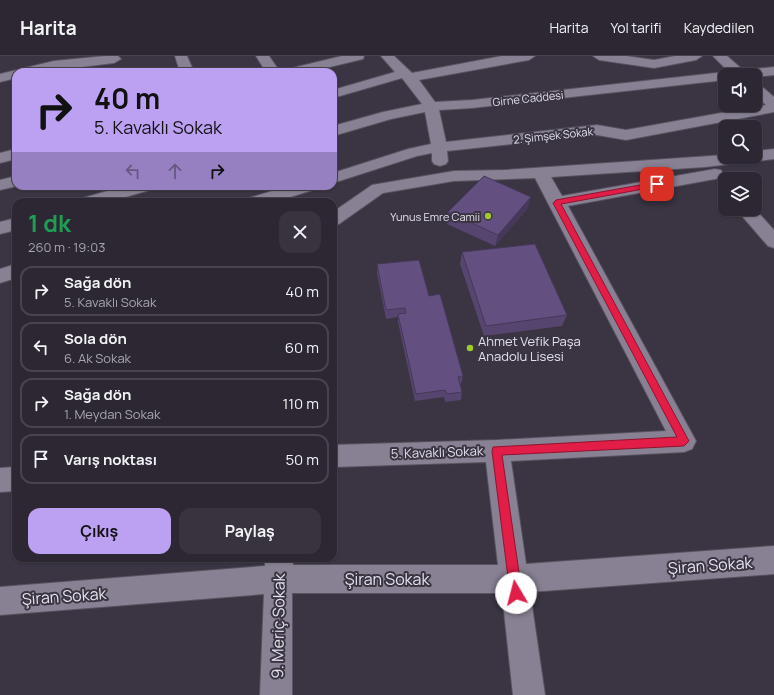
<!DOCTYPE html>
<html lang="tr">
<meta charset="utf-8">
<style>
body{margin:0;font-family:Manrope,sans-serif;background:#38333e;color:#f1f3f6;height:100vh;display:flex;flex-direction:column;font-size:15px;white-space:nowrap}
*{box-sizing:border-box;margin:0}
p{font-size:13px;color:#a6a5ac}
.icon{flex:none;width:22px;height:22px;fill:none;stroke:currentColor;stroke-width:2;stroke-linecap:round;stroke-linejoin:round}
.map{position:relative;flex:1;overflow:hidden}
.sheet{position:absolute;left:12px;top:142px;width:325px;height:364px;display:flex;flex-direction:column;background:#2c2732;border-radius:12px;box-shadow:0 1px 3px #0004,0 0 0 1px #48444d}
.sheet>*{flex:none}
.hud{position:absolute;left:12px;top:12px;width:325px;height:122px;border-radius:12px;box-shadow:0 1px 3px #0004,0 0 0 1px #48444d;background:#bca0f2;color:#111;overflow:hidden}
.controls{position:absolute;left:718px;top:12px;display:grid;gap:8px}
.controls a{display:grid;place-items:center;width:44px;height:44px;border-radius:8px;background:#2c2732;box-shadow:0 1px 3px #0004,0 0 0 1px #48444d;font-size:20px}
.pin{position:absolute;display:grid;place-items:center;width:34px;height:34px;color:#fff;margin:-17px;border-radius:8px;box-shadow:0 2px 6px #0006}
.me{position:absolute;width:44px;margin:-22px;rotate:352deg;stroke-linejoin:round;filter:drop-shadow(0 0 3px #0008)}
.turn{display:flex;align-items:center;gap:14px;height:84px;padding:0 16px;font-size:18px}
.turn .icon{width:52px;height:52px;stroke-width:2.5}
.turn b{display:block;font-size:28px;line-height:34px}
.lanes{display:flex;align-items:center;height:38px;padding:0 16px;background:#0003;justify-content:center;gap:20px;direction:ltr}
.lanes .off{opacity:.35}
.round{display:grid;place-items:center;flex:none;width:42px;height:42px;border-radius:12px;background:#38333e}
.headline{display:flex;align-items:center;justify-content:space-between;height:68px;padding:0 16px}
h1{font-size:24px;font-weight:700;line-height:30px;color:#1e9e55}
.action{display:flex;gap:8px;margin-top:auto;padding:8px 16px}
.action a{flex:1;height:46px;border-radius:12px;background:#bca0f2;color:#111;font-size:16px;font-weight:700;line-height:46px;text-align:center}
.action a+a{background:#38333e;color:#f1f3f6}
ul{padding:0;list-style:none}
li{display:flex;align-items:center;gap:12px;height:50px;margin:0 8px 6px;padding:0 8px;border:2px solid #48444d;border-radius:12px}
li div{flex:1}
li b{display:block;font-size:15px}
li em{font-style:normal}
header{display:flex;align-items:center;gap:24px;box-sizing:border-box;height:56px;padding:0 20px;background:#2c2732;border-bottom:1px solid #48444d}
header strong{font-size:19px}
nav{display:flex;gap:22px;margin-inline-start:auto;font-size:14px}
.map>svg:first-child{display:block}
.lines{fill:none;stroke-linecap:round;stroke-linejoin:round}
.street-casing{stroke:#585360;stroke-width:2}
.street{fill:#888193;fill-rule:evenodd}
.wall{fill:#56456e}
.shaded-wall{fill:#46385a}
.building{fill:#645080;stroke:#46385a}
.route{fill:#e11d48;stroke:#92132f}
.poi-dot{fill:#9fca2d;stroke:#3a3443;stroke-width:1.5}
.labels{text-anchor:middle;dominant-baseline:central;stroke-width:4;stroke-linejoin:round;paint-order:stroke}
.far-street-label{font-size:11px;fill:#e4e1eb;stroke:#3a3443}
.far-poi-label{font-size:11px;fill:#e4e1eb;stroke:#3a3443;text-anchor:end}
.poi-label{font-size:13px;fill:#e4e1eb;stroke:#3a3443;text-anchor:start}
.street-label{font-size:13px;fill:#e4e1eb;stroke:#3a3443}
.near-street-label{font-size:16px;fill:#e4e1eb;stroke:#3a3443}
</style>
<header>
<strong>Harita</strong>
<nav><a>Harita</a><a>Yol tarifi</a><a>Kaydedilen</a></nav>
</header>
<div class="map">
<svg width="774" height="639" viewBox="0 0 774 639">
<rect width="100%" height="100%" fill="#3a3443"/>
<g class="lines">
<!-- street casing -->
<g class="street-casing">
<g id="street">
<polygon points="105,0 118,0 121,3 114,7 41,16 16,16 16,22 0,26 0,18 54,5"/>
<polygon points="175,0 187,0 194,16 180,16"/>
<polygon points="256,0 269,0 280,16 266,16"/>
<polygon points="342,0 364,0 363,3 309,16 286,16 288,13"/>
<polygon points="381,0 394,0 412,17 502,0 535,0 529,4 419,24 435,46 472,44 725,16 731,18 713,0 727,0 743,14 774,11 774,19 755,21 755,19 725,19 725,24 472,52 439,54 446,86 597,69 626,74 766,49 755,39 755,28 760,29 774,41 774,56 626,84 597,79 447,95 448,105 446,108 440,110 434,108 432,105 432,97 417,100 333,127 333,117 408,93 431,88 425,56 391,63 333,80 333,70 383,56 422,48 402,22 333,42 333,34 395,16"/>
<polygon points="593,0 626,0 654,4 675,0 702,0 696,4 654,12 599,4"/>
<polygon points="16,93 16,103 0,107 0,97"/>
<polygon points="774,93 774,103 705,111 551,121 562,140 715,113 721,114 723,118 721,122 715,123 568,150 696,385 692,393 684,396 511,405 526,508 774,490 774,518 530,536 545,639 513,639 502,537 292,537 292,639 260,639 264,538 0,559 0,531 265,510 265,502 293,502 293,509 498,509 486,406 333,411 333,389 497,384 666,375 535,122 454,125 383,137 339,168 333,170 333,156 372,129 454,115 505,114 725,99 725,101 755,101 755,95"/>
<polygon points="16,120 17,130 0,134 0,124"/>
<polygon points="125,130 152,130 150,134 108,146 80,146 83,142"/>
<polygon points="289,130 315,130 313,134 274,146 246,146 249,142"/>
<polygon points="736,153 755,153 774,174 774,192 768,190"/>
<polygon points="16,162 16,174 0,178 0,166"/>
<polygon points="16,208 16,222 0,227 0,213"/>
<polygon points="16,411 16,435 0,436 0,412"/>
</g>
</g>
<!-- street -->
<use href="#street" class="street"/>
</g>
<!-- wall -->
<g class="wall">
<polygon points="528,152 495,190 447,168 448,156"/>
<polygon points="462,196 567,259 562,270 484,280 460,208"/>
<polygon points="377,208 429,240 463,320 461,328 460,328 462,336 461,344 445,346 444,341 415,345 398,266 398,261 386,263 377,217"/>
</g>
<!-- shaded-wall -->
<polygon class="shaded-wall" points="531,141 528,152 495,190 498,179"/>
<!-- building -->
<g class="building">
<polygon points="484,120 531,141 498,179 448,156"/>
<polygon points="535,188 567,259 486,270 462,196"/>
<polygon points="419,204 429,240 440,238 463,320 458,321 462,336 447,338 445,334 416,338 398,258 406,257 405,252 386,254 377,208"/>
</g>
<!-- route -->
<polygon class="route" points="657,126 661,128 660,130 561,148 689,385 684,390 502,399 522,537 520,541 516,543 512,541 510,537 492,395 493,391 677,381 553,147 556,144"/>
<!-- markers -->
<g class="poi-dot">
<circle cx="488" cy="160" r="4"/>
<circle cx="470" cy="292" r="4"/>
</g>
<g class="labels">
<!-- far-street labels -->
<g class="far-street-label">
<text transform="translate(528 42) rotate(-6)">Girne Caddesi</text>
<text transform="translate(553 79) rotate(-6)">2. Şimşek Sokak</text>
</g>
<!-- far-poi labels -->
<g class="far-poi-label">
<text x="480" y="160">Yunus Emre Camii</text>
</g>
<!-- poi labels -->
<g class="poi-label">
<text x="478" y="285">Ahmet Vefik Paşa<tspan x="478" dy="15">Anadolu Lisesi</tspan></text>
</g>
<!-- street labels -->
<g class="street-label">
<text transform="translate(437 396) rotate(-2)">5. Kavaklı Sokak</text>
</g>
<!-- near-street labels -->
<g class="near-street-label">
<text transform="translate(710 509) rotate(-4)">Şiran Sokak</text>
<text x="387" y="523">Şiran Sokak</text>
<text transform="translate(64 540) rotate(-4)">Şiran Sokak</text>
<text transform="translate(278 570) rotate(-89)">9. Meriç Sokak</text>
</g>
</g>
</svg>
<div class="controls">
<a><svg class="icon" aria-label="sound" viewBox="0 0 24 24"><path d="M4 9h4l5-4v14l-5-4H4zM17 9q2 3 0 6"/></svg></a>
<a><svg class="icon" aria-label="search" viewBox="0 0 24 24"><circle cx="10" cy="10" r="6"/><path d="M15 15l6 6"/></svg></a>
<a><svg class="icon" aria-label="layers" viewBox="0 0 24 24"><path d="M12 4l9 5-9 5-9-5zM3 14l9 5 9-5"/></svg></a>
</div>
<div class="pin" style="left:657px;top:128px;background:#d93025"><svg class="icon" aria-label="arrive" viewBox="0 0 24 24"><path d="M6 21V4h12l-3 4 3 4H6"/></svg></div>
<svg class="me" style="left:516px;top:537px" viewBox="-20 -20 40 40"><circle r="19" fill="#fff"/><path d="M0-13L10 11 0 6-10 11z" fill="#e11d48"/></svg>
<div class="hud">
<div class="turn"><svg class="icon" aria-label="right" viewBox="0 0 24 24"><path d="M7 20v-9h11M14 6l5 5-5 5"/></svg><div><b>40 m</b>5. Kavaklı Sokak</div></div>
<div class="lanes"><svg class="icon off" aria-label="left" viewBox="0 0 24 24"><path d="M17 20v-9H6M10 6l-5 5 5 5"/></svg><svg class="icon off" aria-label="ahead" viewBox="0 0 24 24"><path d="M12 20V5M6 11l6-6 6 6"/></svg><svg class="icon" aria-label="right" viewBox="0 0 24 24"><path d="M7 20v-9h11M14 6l5 5-5 5"/></svg></div>
</div>
<section class="sheet">
<div class="headline"><div><h1>1 dk</h1><p>260 m · 19:03</p></div><a class="round"><svg class="icon" aria-label="close" viewBox="0 0 24 24"><path d="M6 6l12 12M18 6L6 18"/></svg></a></div>
<ul>
<li><svg class="icon" aria-label="right" viewBox="0 0 24 24"><path d="M7 20v-9h11M14 6l5 5-5 5"/></svg><div><b>Sağa dön</b><p>5. Kavaklı Sokak</p></div><em>40 m</em></li>
<li><svg class="icon" aria-label="left" viewBox="0 0 24 24"><path d="M17 20v-9H6M10 6l-5 5 5 5"/></svg><div><b>Sola dön</b><p>6. Ak Sokak</p></div><em>60 m</em></li>
<li><svg class="icon" aria-label="right" viewBox="0 0 24 24"><path d="M7 20v-9h11M14 6l5 5-5 5"/></svg><div><b>Sağa dön</b><p>1. Meydan Sokak</p></div><em>110 m</em></li>
<li><svg class="icon" aria-label="arrive" viewBox="0 0 24 24"><path d="M6 21V4h12l-3 4 3 4H6"/></svg><div><b>Varış noktası</b></div><em>50 m</em></li>
</ul>
<div class="action"><a>Çıkış</a><a>Paylaş</a></div>
</section>
</div>
